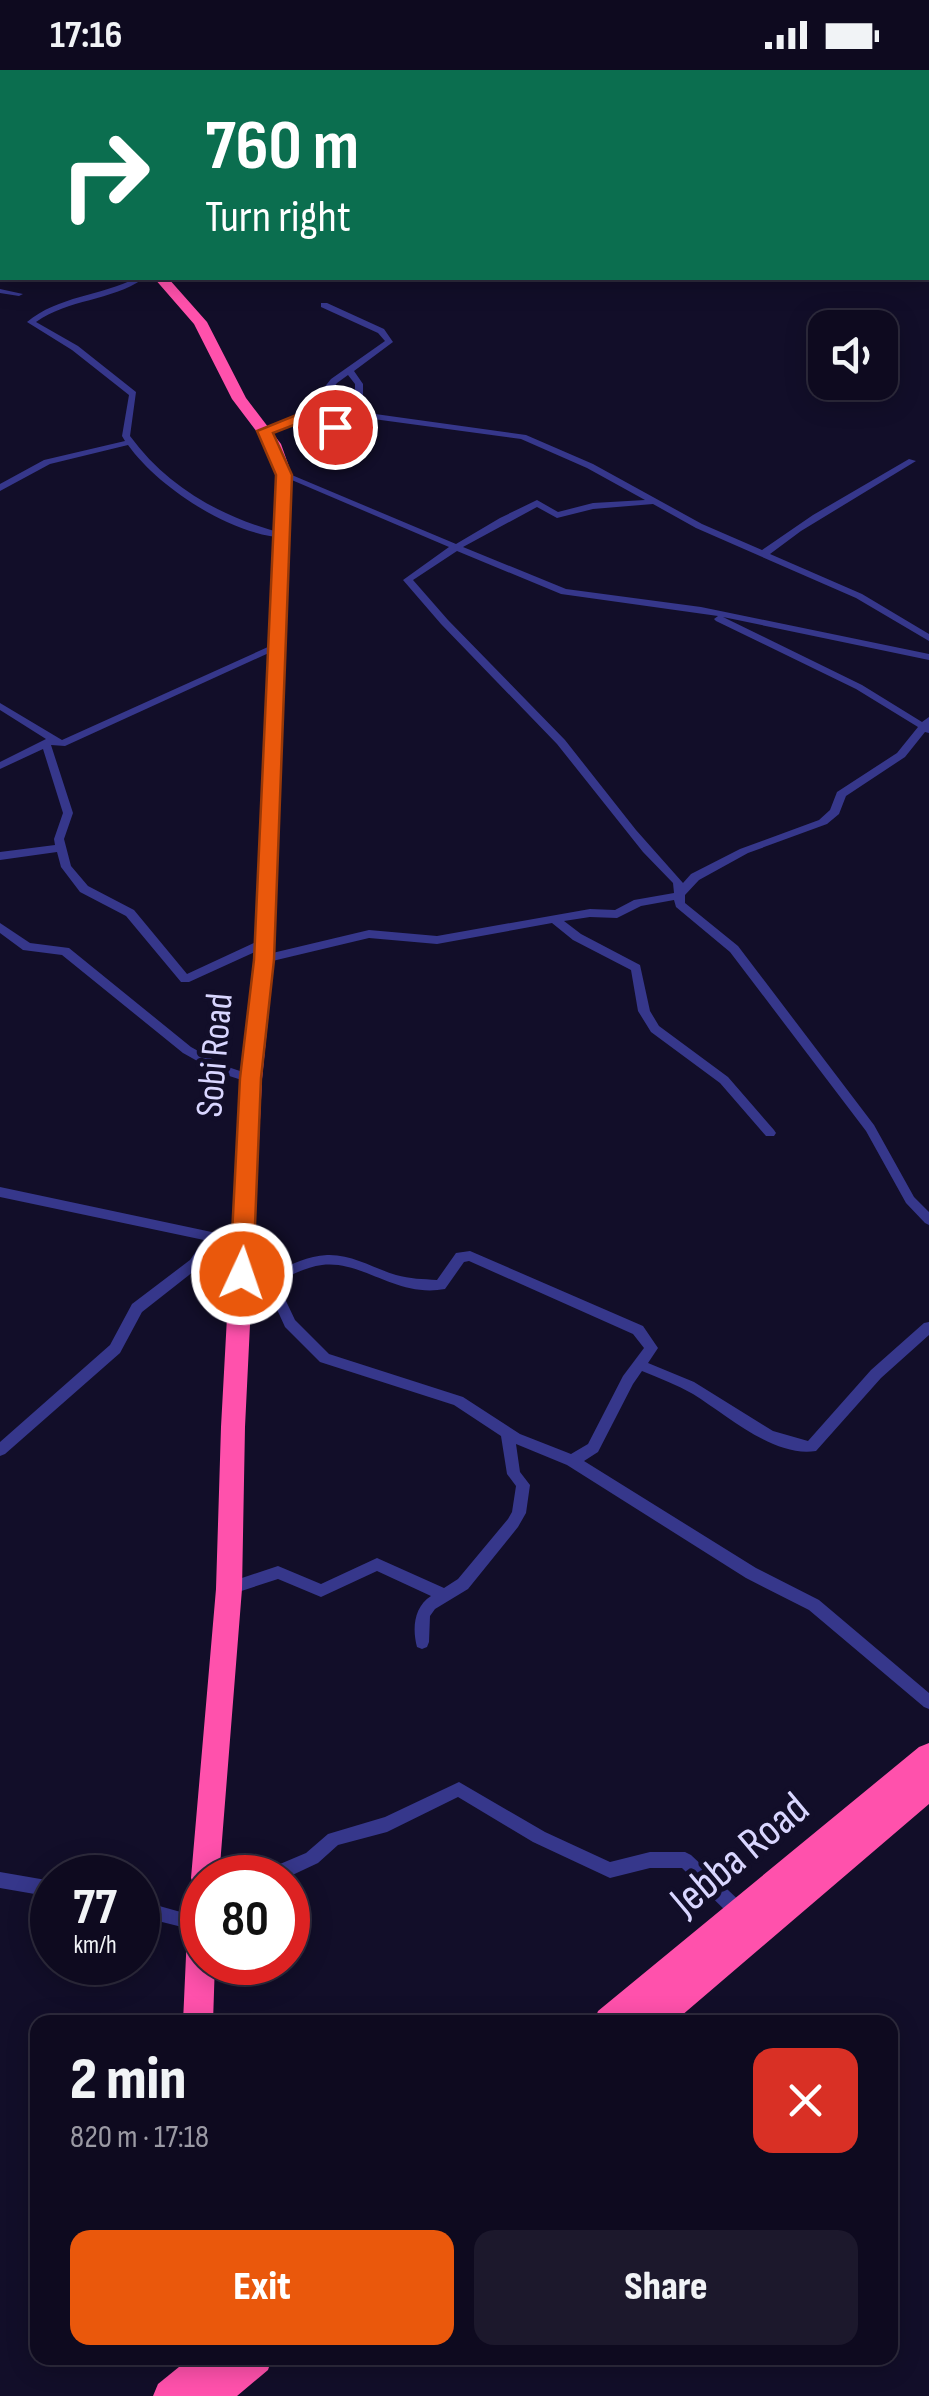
<!DOCTYPE html>
<meta charset="utf-8">
<style>
body{margin:0;font-family:"Sofia Sans Condensed",sans-serif;background:#1c182c;color:#f1f3f6;height:100vh;display:flex;flex-direction:column;font-size:38px;white-space:nowrap}
*{box-sizing:border-box;margin:0}
p{font-size:32px;color:#9b9aa4}
.icon{flex:none;width:55px;height:55px;fill:none;stroke:currentColor;stroke-width:2;stroke-linecap:round;stroke-linejoin:round}
.map{position:relative;flex:1;overflow:hidden}
.drawer{position:absolute;left:30px;top:1945px;width:868px;height:350px;display:flex;flex-direction:column;background:#0e0a1f;border-radius:20px;box-shadow:0 5px 25px #0003,0 0 0 2px #2e2b3d}
.drawer>*{flex:none}
.banner{position:absolute;left:0px;top:0px;width:930px;height:210px;box-shadow:0 5px 25px #0003,0 0 0 2px #2e2b3d;background:#0b6e4f;color:#fff;overflow:hidden}
.buttons{position:absolute;left:808px;top:240px;display:grid;gap:20px}
.buttons a{display:grid;place-items:center;width:90px;height:90px;border-radius:20px;background:#0e0a1f;box-shadow:0 5px 25px #0003,0 0 0 2px #2e2b3d;font-size:50px}
.speed{position:absolute;left:30px;top:1785px;display:flex;gap:20px;font-size:50px;font-weight:700;text-align:center}
.speed>*{display:grid;place-content:center;width:130px;height:130px;border-radius:50%;background:#0e0a1f;box-shadow:0 5px 25px #0003,0 0 0 2px #2e2b3d;line-height:1}
.speed small{font-size:25px;font-weight:400}
.speed .limit{border:15px solid #d22;background:#fff;color:#111}
.pin{position:absolute;display:grid;place-items:center;width:85px;height:85px;color:#fff;margin:-42px;border:5px solid #fff;border-radius:50%;box-shadow:0 2px 10px #0007}
.me{position:absolute;width:110px;margin:-55px;rotate:3deg;stroke-linejoin:round;filter:drop-shadow(0 0 8px #0008)}
.turn{display:flex;align-items:center;gap:35px;height:210px;padding:0 40px;font-size:45px}
.turn .icon{width:130px;height:130px;stroke-width:2.5}
.turn b{display:block;font-size:70px;line-height:85px}
.round{display:grid;place-items:center;flex:none;width:105px;height:105px;border-radius:20px;background:#1c182c}
.overview{display:flex;align-items:center;justify-content:space-between;height:170px;padding:0 40px}
h1{font-size:60px;font-weight:800;line-height:75px}
.action{display:flex;gap:20px;margin-top:auto;padding:20px 40px}
.action a{flex:1;height:115px;border-radius:20px;background:#ea580c;color:#fff;font-size:40px;font-weight:800;line-height:115px;text-align:center}
.action a+a{background:#1c182c;color:#f1f3f6}
.status{display:flex;justify-content:space-between;align-items:center;height:70px;padding:0 50px;background:#0e0a1f;direction:ltr}
.status svg{height:28px;fill:currentColor}
.map>svg:first-child{display:block}
.lines{fill:none;stroke-linecap:round;stroke-linejoin:round}
.street{fill:#36378b;fill-rule:evenodd}
.highway{fill:#ff51ac;fill-rule:evenodd}
.route{fill:#ea580c;stroke:#983908;stroke-width:2.5}
.labels{text-anchor:middle;dominant-baseline:central;stroke-width:10;stroke-linejoin:round;paint-order:stroke}
.street-label{font-size:38px;fill:#d9d6ff;stroke:#120e29}
.near-street-label{font-size:45px;fill:#d9d6ff;stroke:#120e29}
</style>
<div class="status"><b>17:16</b><svg viewBox="0 0 49 12"><path d="M0 12V9h3v3zM5 12V6h3v6zM10 12V3h3v9zM15 12V0h3v12zM26 1h20v11H26zM47 4h2v5h-2z"/></svg></div>
<div class="map">
<svg width="929" height="2326" viewBox="0 0 929 2326">
<rect width="100%" height="100%" fill="#120e29"/>
<g class="lines">
<!-- street -->
<g class="street">
<polygon points="117,0 124,0 125,2 119,2"/>
<polygon points="180,0 187,0 189,2 182,2"/>
<polygon points="334,0 341,0 339,2 332,2"/>
<polygon points="474,0 518,0 521,2 471,2"/>
<polygon points="536,0 578,0 581,2 533,2"/>
<polygon points="587,0 630,0 633,2 584,2"/>
<polygon points="650,0 663,0 657,2 647,2"/>
<rect x="928" y="75" width="1" height="4"/>
<polygon points="0,90 2,90 2,94 0,95"/>
<rect x="0" y="157" width="2" height="5"/>
<path d="M 136,208 L 143,209 C 111,231 68,229 36,252 L 78,276 L 136,322 L 130,366 C 168,418 223,448 285,464 L 285,468 C 231,465 159,418 128,375 L 50,394 L 0,421 L 0,414 L 44,390 L 125,371 L 122,366 L 129,325 L 72,280 L 27,252 C 58,226 101,226 136,208 Z"/>
<polygon points="0,219 23,224 19,226 0,223"/>
<path d="M 321,233 L 327,233 L 384,259 L 393,272 L 354,301 L 363,314 L 363,338 L 368,343 L 526,365 L 593,394 L 702,454 L 762,480 L 813,445 L 909,389 L 916,391 L 801,461 L 770,484 L 862,524 L 929,564 L 929,571 L 856,528 L 696,458 L 653,434 L 593,439 L 557,448 L 537,437 L 463,477 L 566,519 L 701,537 L 929,584 L 929,590 L 723,547 L 862,615 L 922,652 L 929,647 L 929,663 L 925,662 L 905,687 L 846,726 L 839,744 L 827,754 L 748,783 L 699,810 L 685,825 L 685,833 L 738,876 L 874,1055 L 914,1127 L 929,1142 L 929,1155 L 925,1153 L 906,1133 L 866,1061 L 730,882 L 676,837 L 674,830 L 641,836 L 617,848 L 590,847 L 564,851 L 581,864 L 640,895 L 650,941 L 659,956 L 728,1007 L 774,1060 L 776,1063 L 774,1066 L 766,1066 L 720,1013 L 651,962 L 638,941 L 631,900 L 573,870 L 552,853 L 437,874 L 369,868 L 264,893 L 260,892 L 258,889 L 264,885 L 369,860 L 437,866 L 590,839 L 615,840 L 634,830 L 674,823 L 673,813 L 643,782 L 557,674 L 441,554 L 403,510 L 449,477 L 280,405 L 287,403 L 456,474 L 500,448 L 537,430 L 558,442 L 593,433 L 645,430 L 587,398 L 521,369 L 366,348 L 329,361 L 305,349 L 267,363 L 261,363 L 261,359 L 303,344 L 331,309 L 385,271 L 378,263 L 321,237 ZM 348,305 L 355,314 L 355,338 L 360,344 L 330,355 L 311,345 L 337,313 ZM 457,481 L 561,524 L 718,546 L 714,549 L 716,551 L 856,619 L 918,657 L 897,683 L 837,722 L 830,740 L 819,750 L 740,779 L 691,804 L 683,813 L 636,760 L 565,670 L 448,550 L 413,510 Z"/>
<polygon points="279,572 282,573 282,577 65,676 51,675 73,743 64,769 71,796 88,816 134,840 187,904 258,871 266,871 268,874 266,877 189,912 181,912 126,846 80,822 61,797 57,782 0,790 0,782 55,775 54,769 63,743 43,679 0,699 0,692 46,669 0,640 0,633 62,670"/>
<polygon points="0,853 30,873 69,878 191,977 225,996 255,1006 257,1009 255,1012 251,1013 217,1002 183,983 62,885 23,880 0,863"/>
<path d="M 0,1117 L 254,1171 L 258,1172 L 273,1203 C 290,1195 307,1186 327,1185 C 352,1184 373,1198 396,1205 C 410,1209 423,1209 437,1210 L 456,1183 L 470,1181 L 643,1256 L 658,1278 L 648,1293 L 694,1312 L 773,1361 L 808,1371 L 871,1300 L 924,1253 L 929,1252 L 929,1265 L 881,1308 L 816,1381 C 774,1388 727,1345 693,1324 C 677,1315 659,1308 642,1301 L 633,1314 L 598,1382 L 584,1391 L 756,1498 L 819,1530 L 929,1623 L 929,1639 L 924,1637 L 809,1540 L 746,1508 L 567,1395 L 516,1374 L 520,1402 L 530,1415 L 526,1443 L 518,1457 L 468,1519 L 435,1539 L 430,1546 L 429,1572 L 427,1577 L 422,1579 L 417,1577 C 412,1558 414,1537 431,1526 L 377,1501 L 321,1527 L 278,1509 L 229,1525 L 224,1524 L 222,1519 L 224,1514 L 278,1496 L 321,1514 L 377,1488 L 444,1518 L 458,1509 L 508,1449 L 512,1442 L 516,1416 L 507,1404 L 501,1366 L 454,1335 L 320,1292 L 285,1257 L 250,1180 L 217,1173 L 198,1198 L 142,1242 L 120,1283 L 5,1384 L 0,1386 L 0,1372 L 110,1275 L 132,1234 L 190,1190 L 204,1170 L 0,1127 ZM 469,1191 L 633,1264 L 644,1278 L 623,1306 L 588,1374 L 571,1384 L 520,1364 L 463,1327 L 329,1284 L 295,1250 L 277,1212 C 291,1205 306,1197 322,1195 C 363,1190 396,1228 445,1219 L 464,1192 Z"/>
<polygon points="459,1712 545,1762 610,1792 650,1782 685,1782 691,1785 746,1837 748,1843 746,1849 740,1851 734,1849 682,1798 650,1798 610,1808 533,1772 458,1727 387,1762 338,1775 318,1793 286,1808 207,1805 201,1803 199,1797 201,1791 207,1789 280,1794 306,1783 328,1764 385,1747"/>
<polygon points="0,1802 52,1811 52,1827 0,1818"/>
<polygon points="138,1830 202,1848 202,1862 138,1846"/>
</g>
<!-- highway -->
<g class="highway">
<polygon points="154,208 168,208 207,252 246,328 281,374 292,405 274,889 262,1009 245,1357 242,1519 219,1808 202,1808 202,1821 195,1818 191,1808 216,1519 221,1357 240,1009 254,889 276,405 266,374 232,329 194,254"/>
<polygon points="929,1673 929,1734 674,1952 637,1952 640,1945 631,1952 594,1952 598,1941 919,1677"/>
<polygon points="202,1828 202,1892 215,1892 213,1952 183,1952 188,1842 192,1832"/>
<polygon points="190,2288 272,2288 268,2300 237,2326 153,2326 158,2314"/>
</g>
</g>
<!-- route -->
<polygon class="route" points="306,341 343,357 324,361 304,351 273,363 292,405 274,890 261,1008 253,1204 242,1213 230,1204 240,1008 254,890 276,405 257,361"/>
<g class="labels">
<!-- street labels -->
<g class="street-label">
<text transform="translate(215 985) rotate(-85)">Sobi Road</text>
</g>
<!-- near-street labels -->
<g class="near-street-label">
<text transform="translate(740 1785) rotate(-40)">Jebba Road</text>
</g>
</g>
</svg>
<div class="buttons">
<a><svg class="icon" aria-label="sound" viewBox="0 0 24 24"><path d="M4 9h4l5-4v14l-5-4H4zM17 9q2 3 0 6"/></svg></a>
</div>
<div class="speed"><div>77<small>km/h</small></div><div class="limit">80</div></div>
<div class="pin" style="left:335px;top:357px;background:#d93025"><svg class="icon" aria-label="arrive" viewBox="0 0 24 24"><path d="M6 21V4h12l-3 4 3 4H6"/></svg></div>
<svg class="me" style="left:242px;top:1204px" viewBox="-20 -20 40 40"><circle r="17" fill="#ea580c" stroke="#fff" stroke-width="3"/><path d="M0-11L8 9 0 5-8 9z" fill="#fff"/></svg>
<div class="banner">
<div class="turn"><svg class="icon" aria-label="right" viewBox="0 0 24 24"><path d="M7 20v-9h11M14 6l5 5-5 5"/></svg><div><b>760 m</b>Turn right</div></div>
</div>
<section class="drawer">
<div class="overview"><div><h1>2 min</h1><p>820 m · 17:18</p></div><a class="round" style="background:#d93025;color:#fff"><svg class="icon" aria-label="close" viewBox="0 0 24 24"><path d="M6 6l12 12M18 6L6 18"/></svg></a></div>
<div class="action"><a>Exit</a><a>Share</a></div>
</section>
</div>
